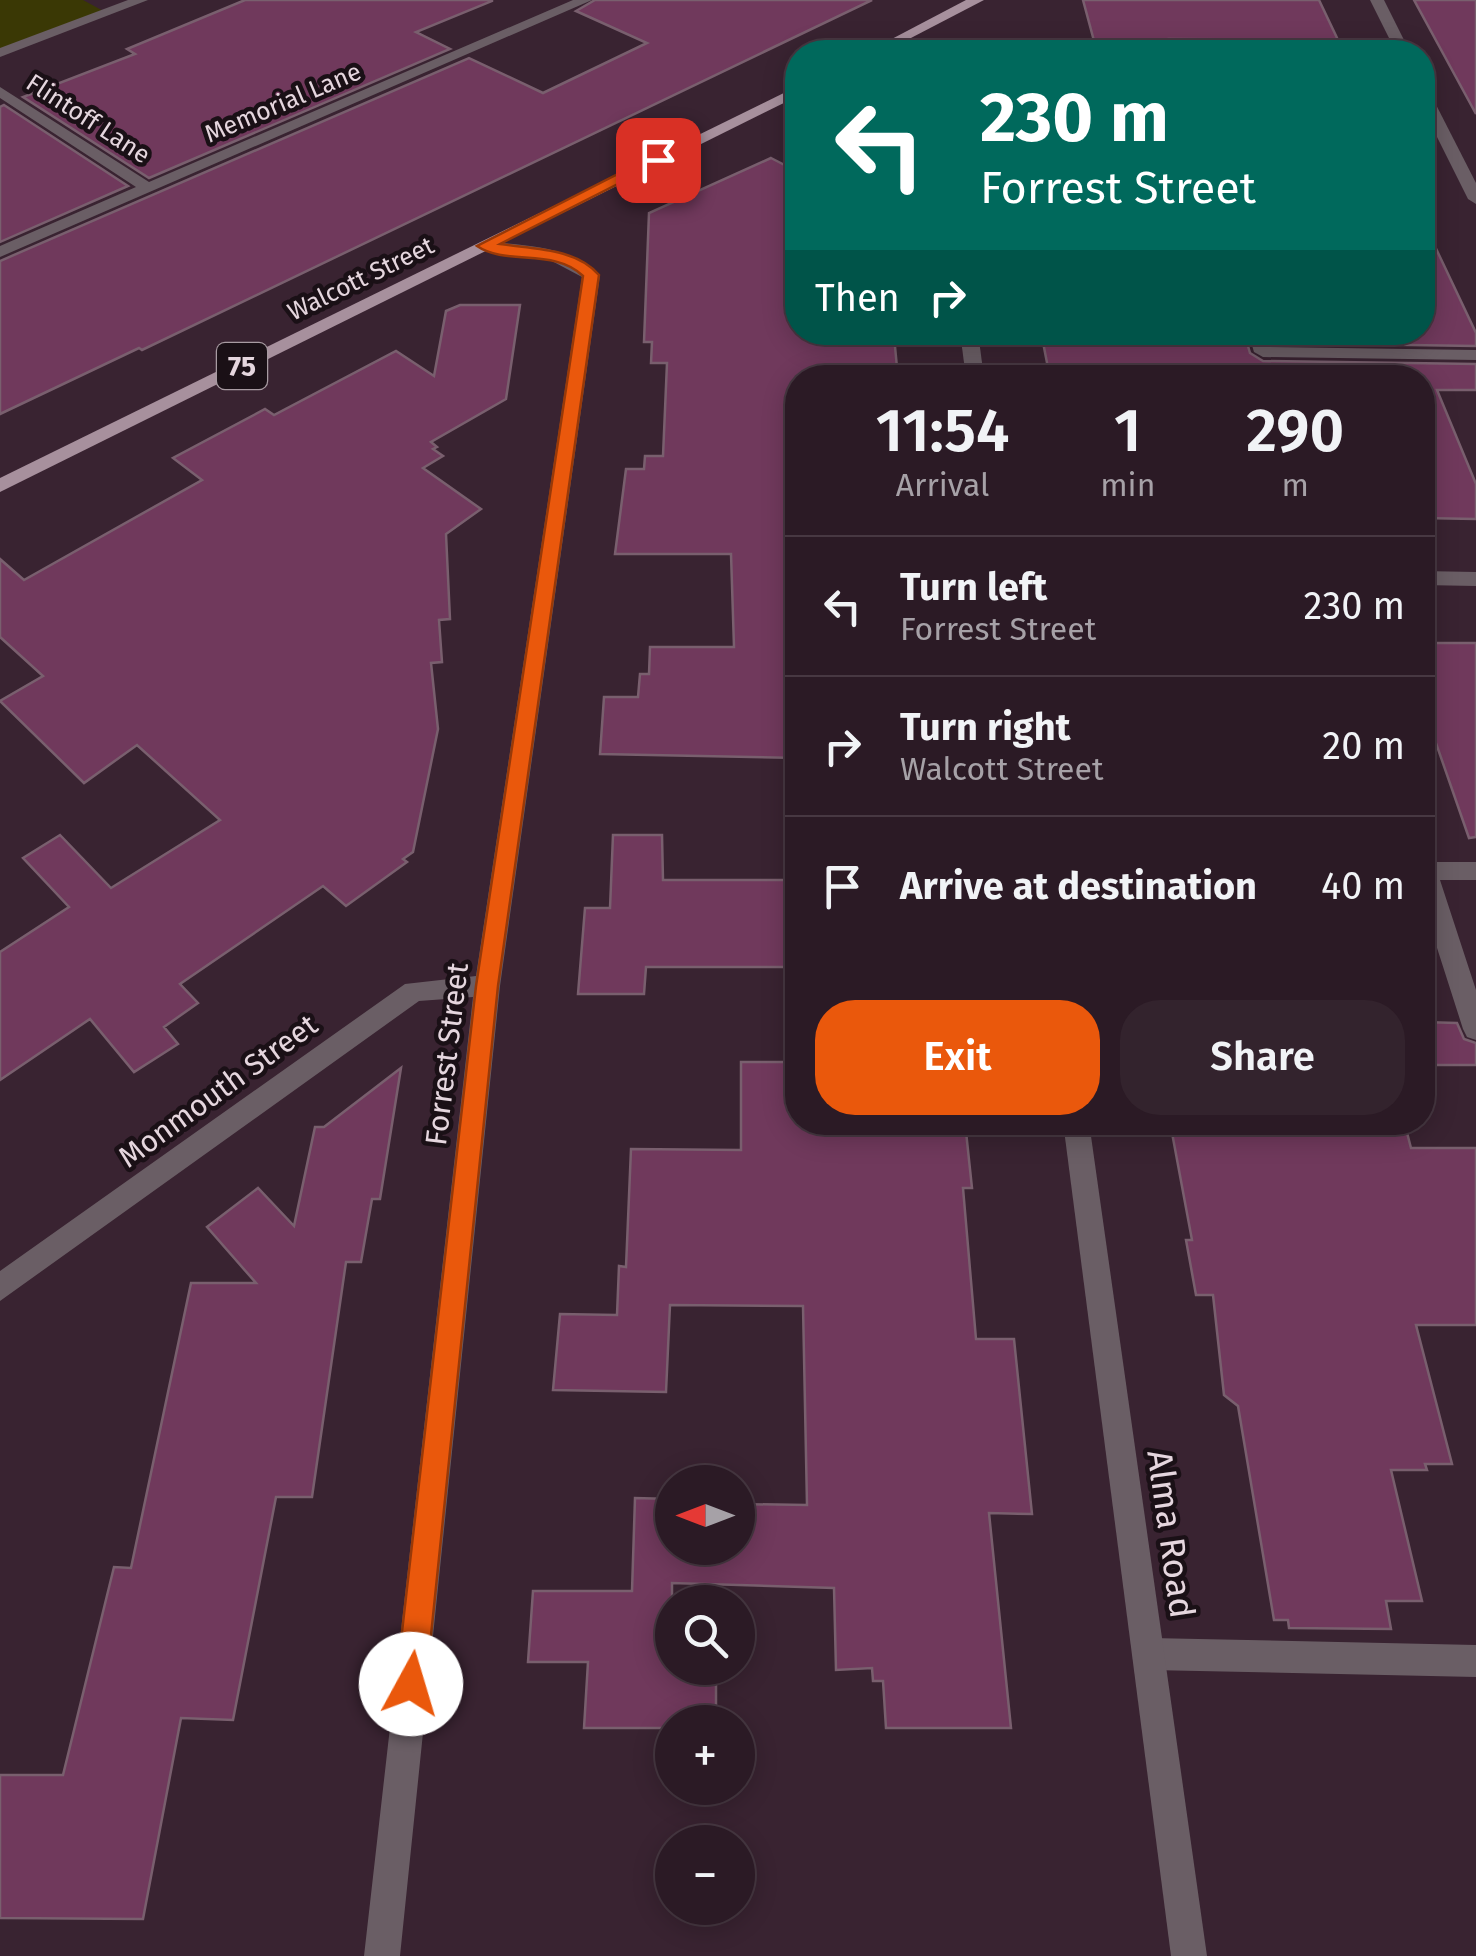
<!DOCTYPE html>
<meta charset="utf-8">
<style>
body{margin:0;font-family:"Fira Sans",sans-serif;background:#33232d;color:#f1f3f6;height:100vh;display:flex;flex-direction:column;font-size:38px;white-space:nowrap}
*{box-sizing:border-box;margin:0}
p{font-size:32px;color:#a6a1a7}
.icon{flex:none;width:55px;height:55px;fill:none;stroke:currentColor;stroke-width:2;stroke-linecap:round;stroke-linejoin:round}
.map{position:relative;flex:1;overflow:hidden}
.drawer{position:absolute;left:785px;top:365px;width:650px;height:770px;display:flex;flex-direction:column;background:#2b1a25;border-radius:40px;box-shadow:0 5px 25px #0003,0 0 0 2px #473842}
.drawer>*{flex:none}
.banner{position:absolute;left:785px;top:40px;width:650px;height:305px;border-radius:40px;box-shadow:0 5px 25px #0003,0 0 0 2px #473842;background:#00695c;color:#fff;overflow:hidden}
.needle{width:65px;rotate:270deg}
.controls{position:absolute;left:655px;top:1465px;display:grid;gap:20px}
.controls a{display:grid;place-items:center;width:100px;height:100px;border-radius:50%;background:#2b1a25;box-shadow:0 5px 25px #0003,0 0 0 2px #473842;font-size:50px}
.pin{position:absolute;display:grid;place-items:center;width:85px;height:85px;color:#fff;margin:-42px;border-radius:20px;box-shadow:0 5px 15px #0006}
.me{position:absolute;width:110px;margin:-55px;rotate:6deg;stroke-linejoin:round;filter:drop-shadow(0 0 8px #0008)}
.turn{display:flex;align-items:center;gap:35px;height:210px;padding:0 30px;font-size:45px}
.turn .icon{width:130px;height:130px;stroke-width:2.5}
.turn b{display:block;font-size:70px;line-height:85px}
.then{display:flex;align-items:center;height:95px;padding:0 30px;background:#0003;gap:20px;font-size:38px}
.eta{display:flex;justify-content:space-evenly;align-items:center;height:170px;text-align:center}
.eta b{font-size:60px;font-weight:600;line-height:70px}
.action{display:flex;gap:20px;margin-top:auto;padding:20px 30px}
.action a{flex:1;height:115px;border-radius:40px;background:#ea580c;color:#fff;font-size:40px;font-weight:600;line-height:115px;text-align:center}
.action a+a{background:#33232d;color:#f1f3f6}
ul{padding:0;list-style:none}
li{display:flex;align-items:center;gap:30px;height:140px;padding:0 30px;border-top:2px solid #473842}
li div{flex:1}
li b{display:block;font-size:38px}
li em{font-style:normal}
.map>svg:first-child{display:block}
.green{fill:#3a3805}
.building{fill:#70395c;stroke:#795f6e;stroke-width:2.5}
.lines{fill:none;stroke-linecap:round;stroke-linejoin:round}
.service{fill:#6a5e65;fill-rule:evenodd}
.minor{fill:#6a5e65;fill-rule:evenodd}
.primary{fill:#a7909d;fill-rule:evenodd}
.route{fill:#ea580c;stroke:#983908;stroke-width:2.5}
.labels{text-anchor:middle;dominant-baseline:central;stroke-width:9;stroke-linejoin:round;paint-order:stroke}
.far-street-label{font-size:25px;fill:#e5d6de;stroke:#1a1016}
.shield{fill:#1a1016;stroke:#a89ba2;stroke-width:2.5}
.shield-label{font-size:28px;font-weight:bold;fill:#e5d6de}
.street-label{font-size:30px;fill:#e5d6de;stroke:#1a1016}
.near-street-label{font-size:35px;fill:#e5d6de;stroke:#1a1016}
</style>
<div class="map">
<svg width="1476" height="1956" viewBox="0 0 1476 1956">
<rect width="100%" height="100%" fill="#392331"/>
<!-- green -->
<polygon class="green" points="0,0 83,0 107,13 0,53"/>
<!-- building -->
<g class="building">
<polygon points="245,0 492,0 492,1 416,32 450,49 149,178 23,97 135,54 127,49"/>
<polygon points="595,0 872,0 142,350 139,348 0,414 0,261 469,58 543,93 647,43 576,11"/>
<polygon points="1083,0 1319,0 1338,40 1168,39 1158,45 1158,52 1097,52"/>
<polygon points="1414,0 1476,0 1476,114"/>
<polygon points="4,105 128,186 0,242 0,107"/>
<polygon points="771,158 798,172 798,332 894,336 898,378 798,378 798,758 600,754 604,697 638,697 640,674 649,674 650,647 734,647 731,554 615,554 626,469 644,469 645,456 663,456 667,363 651,363 652,342 644,342 649,213"/>
<polygon points="1422,219 1476,333 1476,346 1273,343 1270,332 1422,332"/>
<polygon points="460,305 520,305 506,399 431,442 437,447 433,449 443,456 423,468 481,509 446,534 450,619 439,620 442,662 431,663 438,729 413,852 403,859 407,862 346,906 323,886 180,984 198,1003 164,1027 178,1044 134,1072 90,1019 0,1080 0,952 69,907 23,858 60,835 111,888 220,820 137,745 84,783 0,701 43,676 0,637 0,559 24,580 202,480 173,458 265,409 274,415 396,351 434,376 446,311"/>
<polygon points="1041,332 1244,332 1250,353 1263,361 1476,364 1476,390 1437,390 1476,484 1476,519 1422,518 1422,378 1050,378"/>
<polygon points="1422,643 1476,643 1476,837 1469,838 1422,703"/>
<polygon points="613,835 662,835 663,880 798,880 798,967 646,967 644,994 578,994 585,908 610,908"/>
<polygon points="1422,1022 1457,1023 1464,1039 1476,1043 1476,1065 1422,1065"/>
<polygon points="741,1062 798,1062 798,1122 965,1122 972,1188 963,1188 976,1339 1014,1339 1032,1514 989,1513 1011,1728 886,1728 883,1681 873,1681 872,1668 836,1670 834,1588 672,1583 672,1668 716,1668 716,1722 672,1722 672,1728 584,1728 588,1662 528,1662 533,1591 632,1591 635,1498 672,1499 672,1548 738,1548 738,1504 807,1505 803,1306 670,1305 666,1392 553,1390 560,1314 617,1315 619,1266 626,1267 631,1149 741,1150"/>
<polygon points="401,1068 380,1199 372,1199 361,1262 346,1262 312,1497 276,1497 233,1720 181,1718 143,1919 0,1918 0,1775 63,1775 114,1567 131,1568 191,1283 256,1283 207,1227 258,1188 294,1226 315,1127 324,1127"/>
<polygon points="1170,1122 1405,1125 1411,1148 1476,1148 1476,1325 1416,1325 1452,1464 1425,1464 1427,1470 1391,1470 1422,1601 1386,1601 1391,1629 1289,1628 1288,1620 1274,1620 1238,1406 1224,1395 1213,1295 1196,1295 1186,1240 1192,1240"/>
</g>
<g class="lines">
<!-- service -->
<g class="service">
<polygon points="573,0 592,0 0,257 0,246 136,187 0,98 0,87 149,182"/>
<polygon points="1168,43 1401,44 1408,48 1401,52 1162,52 1161,47"/>
<polygon points="1248,332 1266,332 1270,347 1476,350 1476,360 1263,357 1254,352"/>
<polygon points="1422,862 1476,862 1476,880 1440,880 1476,990 1476,1040 1467,1037 1463,1029 1422,901"/>
<polygon points="1150,1638 1476,1645 1476,1677 1150,1670 1138,1666 1134,1654 1138,1642"/>
</g>
<!-- minor -->
<g class="minor">
<polygon points="128,0 148,0 0,57 0,48"/>
<polygon points="1370,0 1384,0 1410,52 1396,52"/>
<polygon points="1422,87 1429,91 1476,183 1476,204 1468,199 1422,107"/>
<path d="M 484,241 C 522,246 571,245 600,275 L 500,986 L 400,1956 L 364,1956 L 473,997 L 419,1001 L 0,1301 L 0,1271 L 405,984 L 476,976 L 582,277 L 550,260 L 478,250 L 476,246 Z"/>
<polygon points="960,332 978,332 984,378 966,378"/>
<polygon points="1422,571 1476,572 1476,586 1422,585"/>
<polygon points="1063,1122 1089,1122 1207,1956 1171,1956"/>
</g>
<!-- primary -->
<g class="primary">
<polygon points="966,0 984,0 884,52 867,52"/>
<polygon points="798,86 798,96 0,492 0,478"/>
</g>
</g>
<!-- route -->
<path class="route" d="M 653,156 L 665,160 L 500,244 C 533,249 576,248 599,275 L 498,986 L 426,1684 L 422,1695 L 411,1700 L 400,1695 L 396,1684 L 476,986 L 583,276 C 555,248 506,266 477,246 Z"/>
<g class="labels">
<!-- far-street labels -->
<g class="far-street-label">
<text transform="translate(283 103) rotate(-23)">Memorial Lane</text>
<text transform="translate(88 119) rotate(33)">Flintoff Lane</text>
<text transform="translate(361 279) rotate(-26)">Walcott Street</text>
</g>
<!-- shield labels -->
<rect class="shield" x="217" y="343" width="50" height="46" rx="8"/>
<g class="shield-label">
<text x="242" y="366">75</text>
</g>
<!-- street labels -->
<g class="street-label">
<text transform="translate(447 1054) rotate(-83)">Forrest Street</text>
<text transform="translate(218 1091) rotate(-36)">Monmouth Street</text>
</g>
<!-- near-street labels -->
<g class="near-street-label">
<text transform="translate(1171 1534) rotate(82)">Alma Road</text>
</g>
</g>
</svg>
<div class="controls">
<a><svg class="needle" viewBox="-14 -14 28 28"><path d="M0-13l5 13h-10z" fill="#e53935"/><path d="M0 13l5-13h-10z" fill="#a6a1a7"/></svg></a>
<a><svg class="icon" aria-label="search" viewBox="0 0 24 24"><circle cx="10" cy="10" r="6"/><path d="M15 15l6 6"/></svg></a>
<a>+</a>
<a>−</a>
</div>
<div class="pin" style="left:658px;top:160px;background:#d93025"><svg class="icon" aria-label="arrive" viewBox="0 0 24 24"><path d="M6 21V4h12l-3 4 3 4H6"/></svg></div>
<svg class="me" style="left:411px;top:1684px" viewBox="-20 -20 40 40"><circle r="19" fill="#fff"/><path d="M0-13L10 11 0 6-10 11z" fill="#ea580c"/></svg>
<div class="banner">
<div class="turn"><svg class="icon" aria-label="left" viewBox="0 0 24 24"><path d="M17 20v-9H6M10 6l-5 5 5 5"/></svg><div><b>230 m</b>Forrest Street</div></div>
<div class="then">Then<svg class="icon" aria-label="right" viewBox="0 0 24 24"><path d="M7 20v-9h11M14 6l5 5-5 5"/></svg></div>
</div>
<section class="drawer">
<div class="eta">
<div><b>11:54</b><p>Arrival</p></div>
<div><b>1</b><p>min</p></div>
<div><b>290</b><p>m</p></div>
</div>
<ul>
<li><svg class="icon" aria-label="left" viewBox="0 0 24 24"><path d="M17 20v-9H6M10 6l-5 5 5 5"/></svg><div><b>Turn left</b><p>Forrest Street</p></div><em>230 m</em></li>
<li><svg class="icon" aria-label="right" viewBox="0 0 24 24"><path d="M7 20v-9h11M14 6l5 5-5 5"/></svg><div><b>Turn right</b><p>Walcott Street</p></div><em>20 m</em></li>
<li><svg class="icon" aria-label="arrive" viewBox="0 0 24 24"><path d="M6 21V4h12l-3 4 3 4H6"/></svg><div><b>Arrive at destination</b></div><em>40 m</em></li>
</ul>
<div class="action"><a>Exit</a><a>Share</a></div>
</section>
</div>
